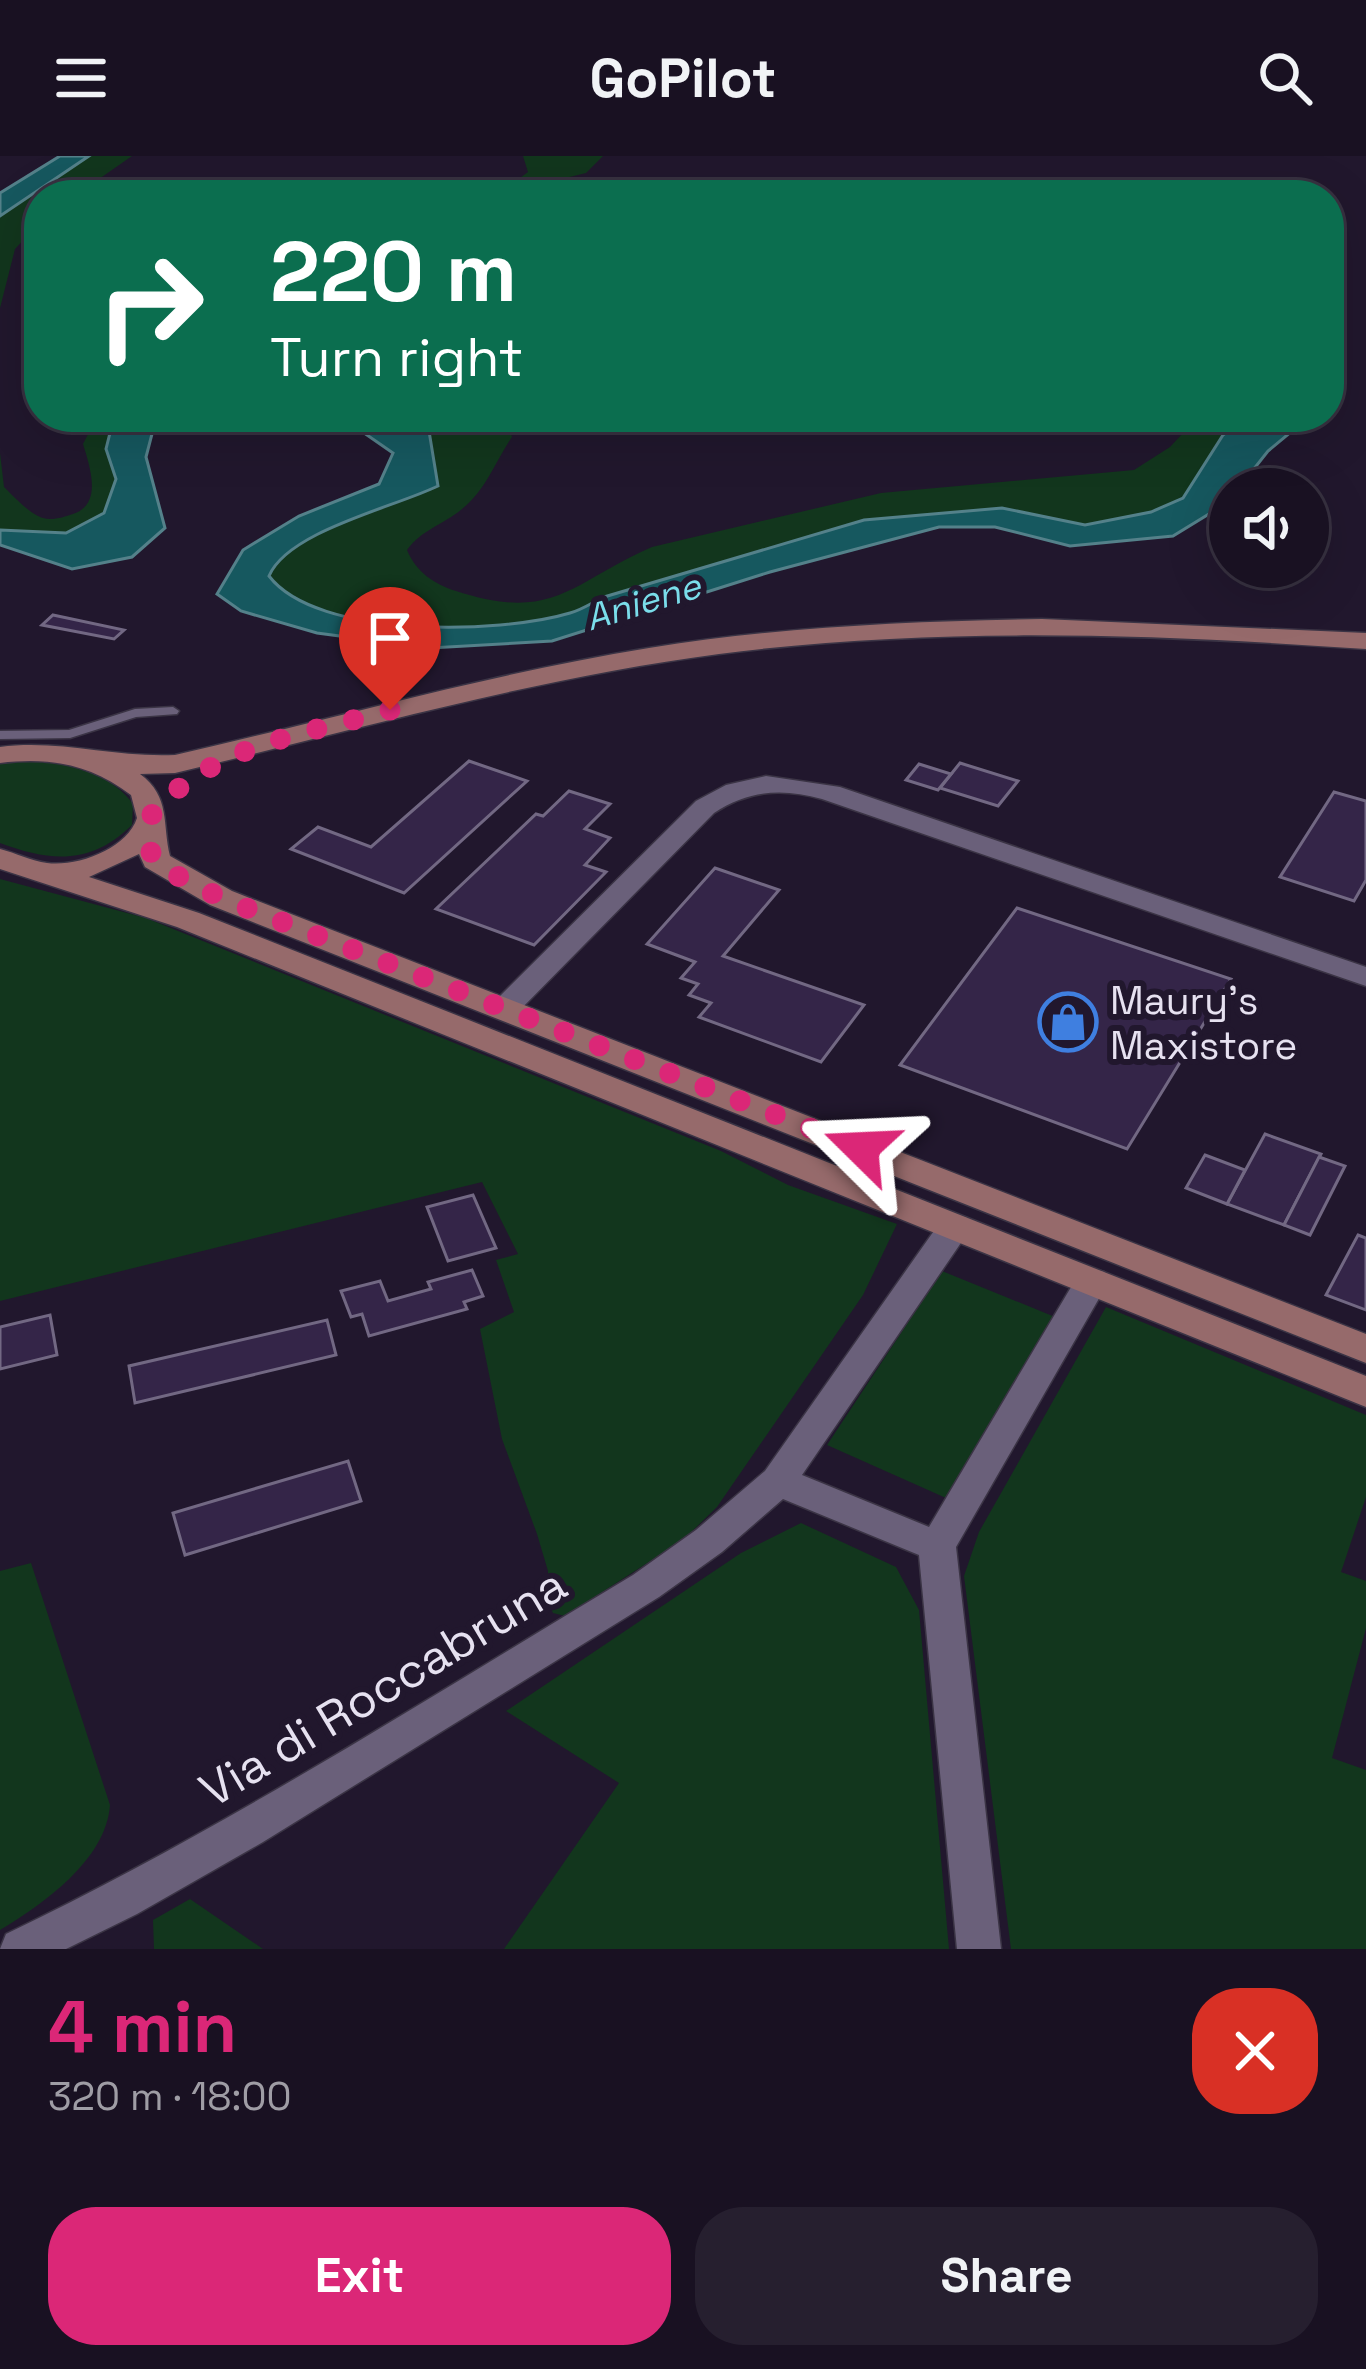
<!DOCTYPE html>
<meta charset="utf-8">
<style>
body{margin:0;font-family:"Space Grotesk",sans-serif;background:#261f2f;color:#f1f3f6;height:100vh;display:flex;flex-direction:column;font-size:45px;white-space:nowrap}
*{box-sizing:border-box;margin:0}
p{font-size:39px;color:#9f9da5}
.icon{flex:none;width:66px;height:66px;fill:none;stroke:currentColor;stroke-width:2;stroke-linecap:round;stroke-linejoin:round}
.map{position:relative;height:1793px;overflow:hidden}
.sheet{display:flex;flex-direction:column;background:#191122;flex:1}
.sheet>*{flex:none}
.hud{position:absolute;left:24px;top:24px;width:1320px;height:252px;border-radius:48px;box-shadow:0 12px 48px #0002,0 0 0 3px #373140;background:#0b6e4f;color:#fff;overflow:hidden}
.buttons{position:absolute;left:1209px;top:312px;display:grid;gap:24px}
.buttons a{display:grid;place-items:center;width:120px;height:120px;border-radius:50%;background:#191122;box-shadow:0 12px 48px #0002,0 0 0 3px #373140;font-size:60px}
.pin{position:absolute;display:grid;place-items:center;width:102px;height:102px;color:#fff;margin:-123px -51px;border-radius:50% 50% 50% 0;rotate:-45deg;box-shadow:0 0 12px #0007}
.pin .icon{rotate:45deg}
.me{position:absolute;width:132px;margin:-66px;rotate:291deg;stroke-linejoin:round;filter:drop-shadow(0 0 9px #0008)}
.turn{display:flex;align-items:center;gap:42px;height:252px;padding:0 48px;font-size:54px}
.turn .icon{width:156px;height:156px;stroke-width:2.5}
.turn b{display:block;font-size:84px;line-height:102px}
.round{display:grid;place-items:center;flex:none;width:126px;height:126px;border-radius:48px;background:#261f2f}
.overview{display:flex;align-items:center;justify-content:space-between;height:204px;padding:0 48px}
h1{font-size:72px;font-weight:700;line-height:90px;color:#db2777}
.primary-button{display:flex;gap:24px;margin-top:auto;padding:24px 48px}
.primary-button a{flex:1;height:138px;border-radius:48px;background:#db2777;color:#fff;font-size:48px;font-weight:700;line-height:138px;text-align:center}
.primary-button a+a{background:#261f2f;color:#f1f3f6}
header{display:flex;justify-content:space-between;align-items:center;height:156px;padding:0 48px;background:#191122;font-size:54px;font-weight:700}
.map>svg:first-child{display:block}
.green{fill:#12361d}
.water{fill:#16585f;stroke:#54818a;stroke-width:3}
.building{fill:#342548;stroke:#726883;stroke-width:3}
.lines{fill:none;stroke-linecap:round;stroke-linejoin:round}
.service-casing{stroke:#3b3445;stroke-width:3}
.minor-casing{stroke:#3b3445;stroke-width:3}
.secondary-casing{stroke:#3b3445;stroke-width:3}
.service{fill:#6a607a;fill-rule:evenodd}
.minor{fill:#6a607a;fill-rule:evenodd}
.secondary{fill:#966a6b;fill-rule:evenodd}
.route{stroke:#db2777;stroke-width:21;stroke-dasharray:0 37.8}
.labels{text-anchor:middle;dominant-baseline:central;stroke-width:12;stroke-linejoin:round;paint-order:stroke}
.far-water-label{font-size:36px;font-style:italic;fill:#7addea;stroke:#21172d}
.poi-label{font-size:39px;fill:#e6e1f0;stroke:#21172d;text-anchor:start}
.near-street-label{font-size:48px;fill:#e6e1f0;stroke:#21172d}
</style>
<header><svg class="icon" aria-label="menu" viewBox="0 0 24 24"><path d="M4 6h16M4 12h16M4 18h16"/></svg>GoPilot<svg class="icon" aria-label="search" viewBox="0 0 24 24"><circle cx="10" cy="10" r="6"/><path d="M15 15l6 6"/></svg></header>
<div class="map">
<svg width="1366" height="1793" viewBox="0 0 1366 1793">
<rect width="100%" height="100%" fill="#21172d"/>
<!-- green -->
<g class="green">
<polygon points="89,0 132,0 76,39 39,39 39,67 15,93 0,152 0,60"/>
<polygon points="523,0 603,0 586,17 541,28 538,39 497,39 528,16"/>
<path d="M 97,261 L 114,261 L 106,293 L 116,322 L 104,357 L 66,377 L 0,374 L 0,297 L 4,331 C 13,340 31,359 43,362 C 52,365 64,361 73,358 C 103,348 90,311 83,288 Z"/>
<path d="M 412,261 L 493,261 L 494,267 L 510,275 L 512,281 C 496,304 486,334 462,353 C 443,369 421,374 407,394 C 416,416 434,428 456,435 C 554,467 570,427 652,391 L 881,337 L 1134,314 L 1170,291 L 1198,261 L 1246,261 L 1223,279 L 1183,342 L 1151,356 L 1085,369 L 1002,352 L 864,364 L 604,441 C 593,446 582,454 570,457 C 500,478 317,483 268,420 C 290,374 393,352 438,330 L 429,275 Z"/>
<path d="M 18,603 C 57,606 108,613 133,648 L 132,669 C 91,709 51,706 0,687 L 0,607 Z"/>
<polygon points="0,723 146,762 721,995 788,1029 897,1068 863,1139 717,1351 683,1384 565,1460 553,1457 547,1444 548,1415 537,1378 502,1283 480,1173 514,1156 496,1104 518,1098 482,1026 0,1145"/>
<polygon points="942,1115 1055,1161 946,1342 827,1289"/>
<polygon points="1106,1151 1366,1259 1366,1341 1341,1416 1366,1425 1366,1472 1332,1602 1366,1614 1366,1793 1011,1793 964,1420 979,1376"/>
<polygon points="801,1367 896,1411 919,1454 949,1793 504,1793 619,1627 506,1555 741,1397"/>
<path d="M 31,1407 L 110,1649 C 106,1704 43,1748 0,1774 L 0,1415 Z"/>
<polygon points="190,1743 263,1793 154,1793 153,1764"/>
</g>
<!-- water -->
<g class="water">
<polygon points="60,0 89,0 0,60 0,37"/>
<polygon points="114,261 178,261 153,274 146,301 165,372 132,401 72,413 0,389 0,374 66,377 104,357 116,323 106,293"/>
<path d="M 341,261 L 412,261 L 429,275 L 438,330 C 395,351 288,375 269,420 C 317,483 500,478 570,457 C 582,454 593,446 604,441 L 864,364 L 1002,352 L 1085,369 L 1151,356 L 1183,342 L 1223,279 L 1246,261 L 1309,261 L 1268,295 L 1238,333 L 1230,333 L 1222,350 L 1173,380 L 1070,390 L 995,371 L 939,371 L 770,416 L 552,485 L 430,492 L 317,477 L 241,455 L 217,438 L 243,394 L 299,360 L 379,328 L 393,297 Z"/>
</g>
<!-- building -->
<g class="building">
<polygon points="53,459 124,474 114,483 42,469"/>
<polygon points="469,605 527,625 404,737 291,693 318,671 371,691"/>
<polygon points="960,607 1018,625 998,650 940,632"/>
<polygon points="919,608 951,618 938,634 906,624"/>
<polygon points="569,635 610,648 585,673 610,682 585,709 606,716 534,789 436,753 536,658 543,660"/>
<polygon points="1334,636 1366,645 1366,724 1354,745 1280,721"/>
<polygon points="715,712 779,734 723,800 864,849 821,906 699,861 711,847 689,839 698,828 681,822 695,806 647,788"/>
<polygon points="1017,752 1231,823 1127,993 900,909"/>
<polygon points="1265,978 1321,998 1284,1069 1227,1048"/>
<polygon points="1205,999 1245,1014 1227,1048 1186,1032"/>
<polygon points="1319,1001 1345,1010 1310,1079 1284,1069"/>
<polygon points="473,1039 496,1092 448,1105 427,1051"/>
<polygon points="1358,1079 1366,1082 1366,1154 1326,1139"/>
<polygon points="472,1114 483,1140 464,1146 467,1153 369,1180 362,1158 351,1161 341,1135 380,1125 388,1145 431,1133 428,1126"/>
<polygon points="50,1159 57,1199 0,1213 0,1171"/>
<polygon points="327,1164 336,1199 135,1247 129,1210"/>
<polygon points="348,1305 361,1345 185,1399 173,1357"/>
</g>
<g class="lines">
<!-- service casing -->
<g class="service-casing">
<polygon id="service" points="173,551 179,555 177,558 136,561 70,582 0,583 0,575 69,574 135,553"/>
</g>
<!-- minor casing -->
<g class="minor-casing">
<g id="minor">
<path d="M 766,620 L 840,631 L 1366,811 L 1366,830 L 822,643 C 782,632 749,634 714,657 L 515,859 L 495,859 L 490,852 L 495,845 L 696,645 L 726,629 Z"/>
<path d="M 955,1058 L 967,1062 L 971,1070 L 967,1078 L 802,1319 L 929,1371 L 1080,1116 L 1092,1113 L 1104,1116 L 1109,1125 L 956,1391 L 1001,1793 L 957,1793 L 919,1399 L 783,1343 L 722,1396 L 659,1441 L 263,1686 L 137,1758 L 66,1793 L 0,1793 L 6,1778 C 223,1674 426,1543 633,1419 L 696,1374 L 765,1315 L 943,1062 Z"/>
</g>
</g>
<!-- secondary casing -->
<g class="secondary-casing">
<path id="secondary" d="M 1042,463 L 1366,477 L 1366,493 C 1150,478 934,470 719,498 C 535,522 355,574 175,617 L 140,618 C 171,641 162,668 170,700 L 232,735 L 1366,1178 L 1366,1207 L 210,749 L 145,711 L 139,698 L 89,721 L 199,757 L 1366,1220 L 1366,1251 L 177,771 L 0,713 L 0,693 C 16,697 31,705 47,707 C 77,711 127,693 137,662 L 131,639 C 90,608 50,601 0,607 L 0,591 C 59,583 115,602 175,599 C 333,563 489,518 649,492 C 779,471 910,465 1042,463 Z"/>
</g>
<!-- service -->
<use href="#service" class="service"/>
<!-- minor -->
<use href="#minor" class="minor"/>
<!-- secondary -->
<use href="#secondary" class="secondary"/>
</g>
<g class="lines">
<!-- route -->
<path class="route" d="M 390,554 C 307,578 211,589 152,658 L 151,697 L 164,713 L 221,742 L 861,992"/>
</g>
<!-- icons -->
<defs>
<g id="shop-ring" transform="scale(3)"><circle r="9.5" fill="#21172d" stroke="#3f7fe0" stroke-width="1.5"/><path d="M-5-2.5h2.3a2.7 3.5 0 0 1 5.4 0H5L5.5 6h-11ZM-1.5-2.5h3a1.5 2.3 0 0 0-3 0Z" fill="#3f7fe0"/></g>
</defs>
<g fill-rule="evenodd">
<use href="#shop-ring" x="1068" y="866"/>
</g>
<g class="labels">
<!-- far-water labels -->
<g class="far-water-label">
<text transform="translate(643 446) rotate(-17)">Aniene</text>
</g>
<!-- poi labels -->
<g class="poi-label">
<text x="1110" y="844">Maury's<tspan x="1110" dy="45">Maxistore</tspan></text>
</g>
<!-- near-street labels -->
<g class="near-street-label">
<text transform="translate(383 1531) rotate(-31)">Via di Roccabruna</text>
</g>
</g>
</svg>
<div class="buttons">
<a><svg class="icon" aria-label="sound" viewBox="0 0 24 24"><path d="M4 9h4l5-4v14l-5-4H4zM17 9q2 3 0 6"/></svg></a>
</div>
<div class="pin" style="left:390px;top:554px;background:#d93025"><svg class="icon" aria-label="arrive" viewBox="0 0 24 24"><path d="M6 21V4h12l-3 4 3 4H6"/></svg></div>
<svg class="me" style="left:861px;top:992px" viewBox="-20 -20 40 40"><path d="M0-17L14 15 0 8-14 15z" fill="#db2777" stroke="#fff" stroke-width="4"/></svg>
<div class="hud">
<div class="turn"><svg class="icon" aria-label="right" viewBox="0 0 24 24"><path d="M7 20v-9h11M14 6l5 5-5 5"/></svg><div><b>220 m</b>Turn right</div></div>
</div>
</div>
<section class="sheet">
<div class="overview"><div><h1>4 min</h1><p>320 m · 18:00</p></div><a class="round" style="background:#d93025;color:#fff"><svg class="icon" aria-label="close" viewBox="0 0 24 24"><path d="M6 6l12 12M18 6L6 18"/></svg></a></div>
<div class="primary-button"><a>Exit</a><a>Share</a></div>
</section>
